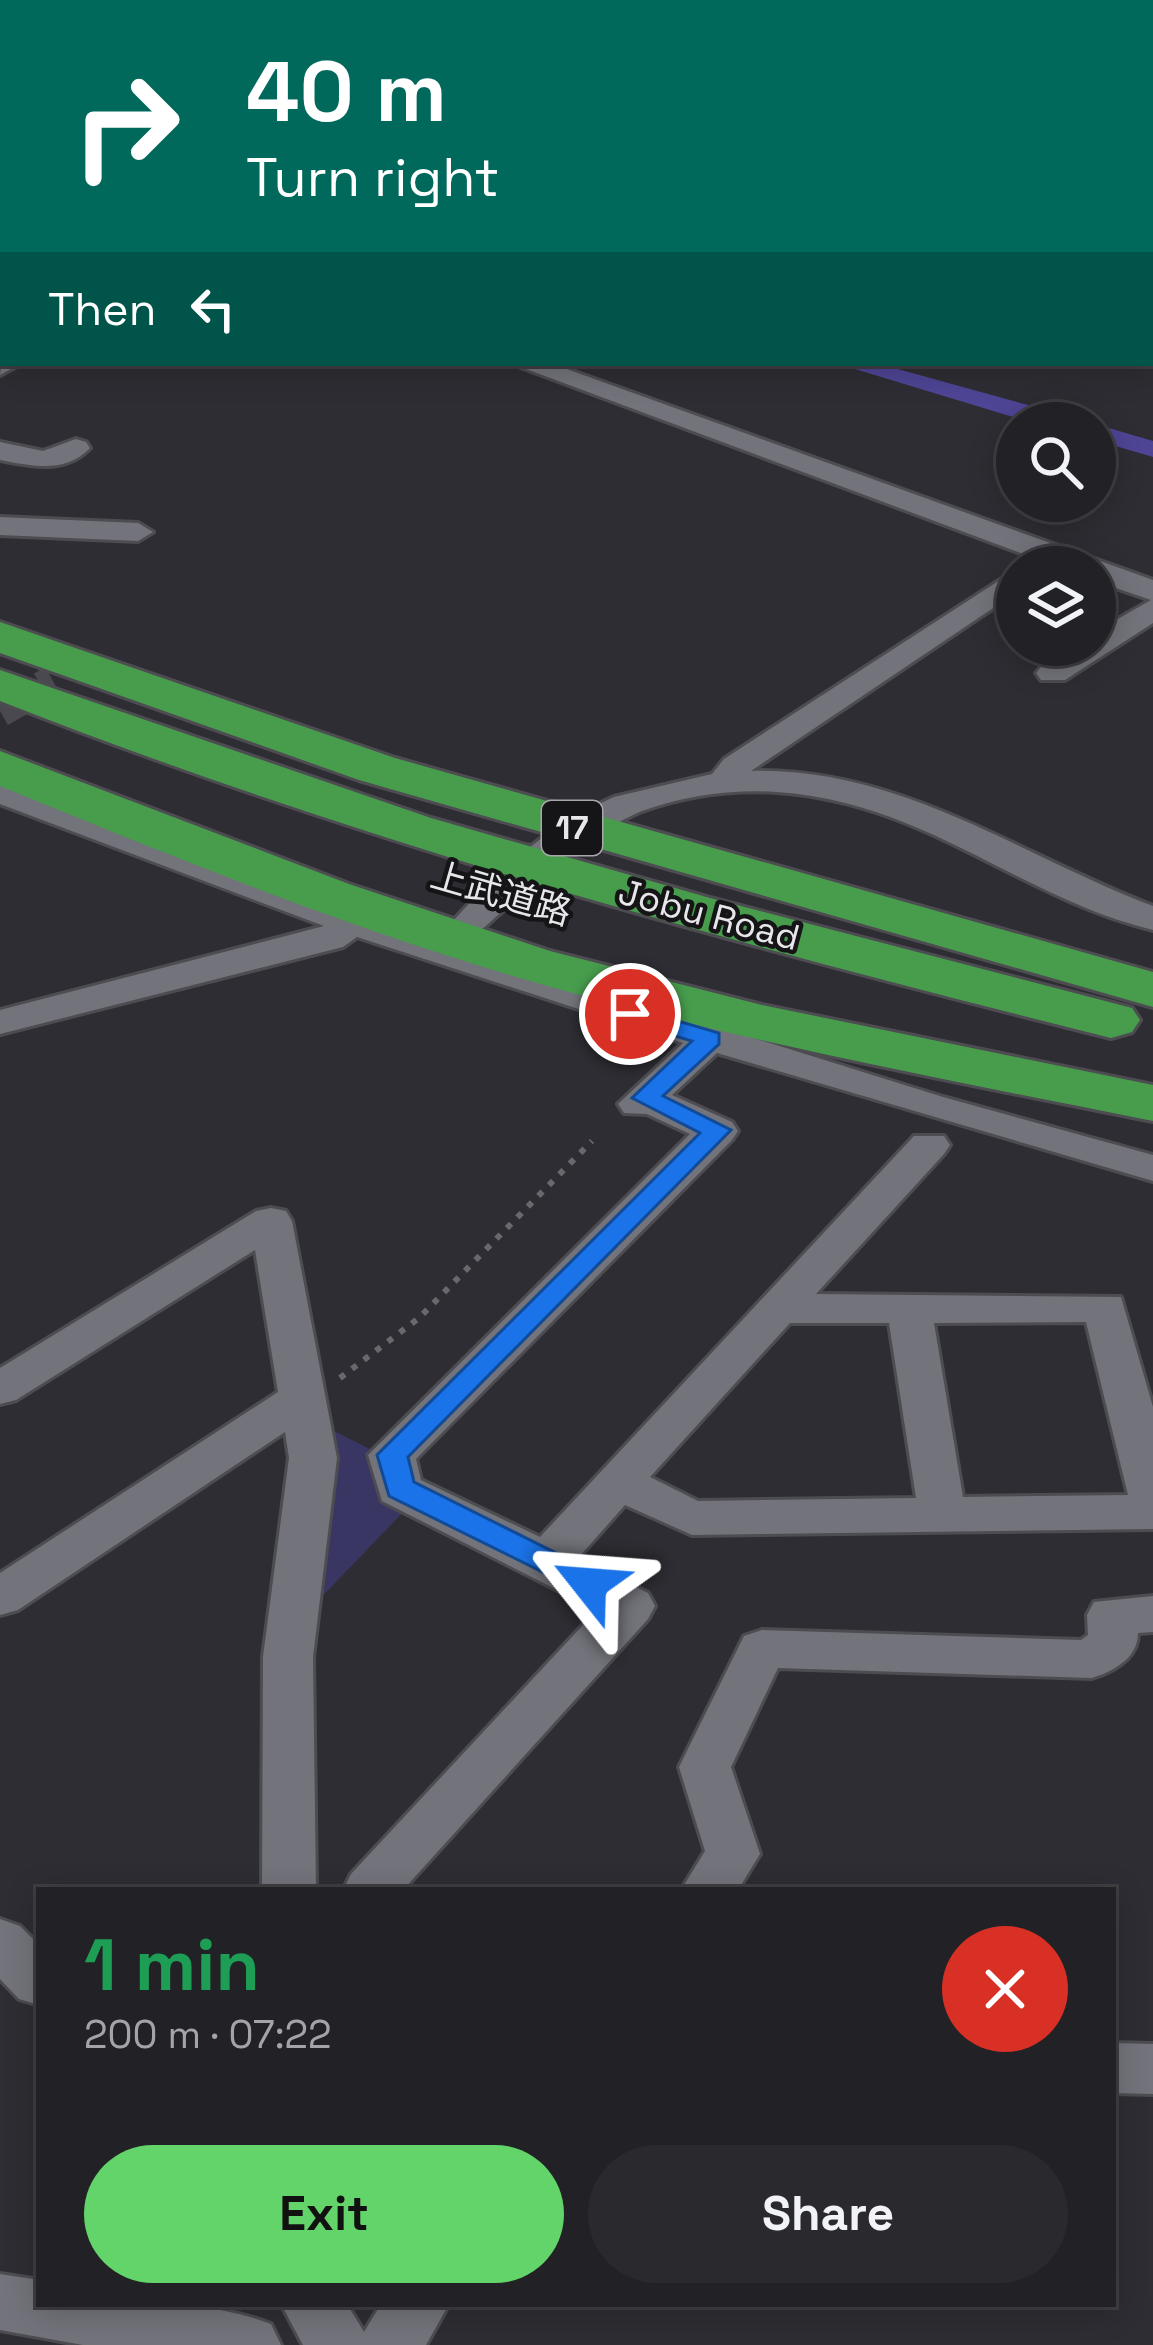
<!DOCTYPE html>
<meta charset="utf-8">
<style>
body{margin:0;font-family:"Space Grotesk","Noto Sans JP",sans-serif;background:#2a2a2e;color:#f1f3f6;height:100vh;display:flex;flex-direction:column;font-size:45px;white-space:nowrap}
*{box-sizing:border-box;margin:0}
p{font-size:39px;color:#a2a4a7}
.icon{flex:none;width:66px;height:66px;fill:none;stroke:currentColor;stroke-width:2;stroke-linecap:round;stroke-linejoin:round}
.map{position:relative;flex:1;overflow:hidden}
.panel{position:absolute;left:36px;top:1887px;width:1080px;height:420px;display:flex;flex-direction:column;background:#222226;border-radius:0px;box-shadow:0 6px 30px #0003,0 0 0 3px #3f3f43}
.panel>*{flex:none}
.top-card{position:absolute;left:0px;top:0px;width:1155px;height:366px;box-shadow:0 6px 30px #0003,0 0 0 3px #3f3f43;background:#00695c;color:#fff;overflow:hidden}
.controls{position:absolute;left:996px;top:402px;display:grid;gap:24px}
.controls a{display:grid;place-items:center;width:120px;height:120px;border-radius:50%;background:#222226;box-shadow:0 6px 30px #0003,0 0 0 3px #3f3f43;font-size:60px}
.pin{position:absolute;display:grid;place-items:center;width:102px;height:102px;color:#fff;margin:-51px;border:6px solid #fff;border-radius:50%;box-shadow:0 3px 12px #0007}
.me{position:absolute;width:132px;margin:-66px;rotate:298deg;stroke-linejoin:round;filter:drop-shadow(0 0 9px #0008)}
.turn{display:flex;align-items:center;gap:42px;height:252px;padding:0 48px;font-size:54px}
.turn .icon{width:156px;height:156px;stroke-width:2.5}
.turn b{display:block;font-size:84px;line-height:102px}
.then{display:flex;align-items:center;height:114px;padding:0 48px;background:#0003;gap:24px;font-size:45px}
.round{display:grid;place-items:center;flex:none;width:126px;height:126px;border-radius:63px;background:#2a2a2e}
.overview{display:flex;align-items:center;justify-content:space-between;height:204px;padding:0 48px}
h1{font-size:72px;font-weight:700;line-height:90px;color:#1e9e55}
.action{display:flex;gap:24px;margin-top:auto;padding:24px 48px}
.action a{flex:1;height:138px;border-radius:72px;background:#62d469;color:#111;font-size:48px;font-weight:700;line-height:138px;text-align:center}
.action a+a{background:#2a2a2e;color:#f1f3f6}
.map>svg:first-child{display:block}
.green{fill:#393663}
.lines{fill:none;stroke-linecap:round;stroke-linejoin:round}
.canal{fill:#4e4595;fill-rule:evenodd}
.river{fill:#4e4595;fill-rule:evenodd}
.building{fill:#5f5f65;stroke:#74747a;stroke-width:3}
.minor-tunnel-far1{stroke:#49494f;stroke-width:32;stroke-dasharray:32 16;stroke-linecap:butt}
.minor-tunnel{stroke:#49494f;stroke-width:42;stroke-dasharray:42 21;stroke-linecap:butt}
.minor-casing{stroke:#4c4c51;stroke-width:6}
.highway-casing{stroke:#4c4c51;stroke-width:6}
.path{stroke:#68686d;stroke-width:6;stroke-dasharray:6 9;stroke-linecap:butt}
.minor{fill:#73737b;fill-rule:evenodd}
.highway{fill:#489d4d;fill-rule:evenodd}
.route{fill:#1a73e8;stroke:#114b97;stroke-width:3}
.labels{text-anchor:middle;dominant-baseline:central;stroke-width:9;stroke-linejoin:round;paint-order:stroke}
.shield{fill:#151518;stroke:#a8a8ac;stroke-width:3}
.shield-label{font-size:33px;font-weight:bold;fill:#e7e7eb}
.street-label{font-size:36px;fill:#e7e7eb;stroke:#151518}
</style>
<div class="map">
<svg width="1153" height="2345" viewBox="0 0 1153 2345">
<rect width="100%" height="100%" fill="#2d2d33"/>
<!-- green -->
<polygon class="green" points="328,1428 382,1455 411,1504 311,1608"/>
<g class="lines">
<!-- canal -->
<g class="canal">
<polygon points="614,0 634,0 636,3 616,3"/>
<polygon points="835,363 876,363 1071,417 1075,423 1033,423"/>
<polygon points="1095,424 1153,441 1153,457 1095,440"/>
</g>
<!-- river -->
<polygon class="river" points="3,122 3,144 0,145 0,123"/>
</g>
<!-- building -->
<polygon class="building" points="1152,104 1153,105 1152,180"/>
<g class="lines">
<!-- minor-tunnel-far1 -->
<g class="minor-tunnel-far1">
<polyline points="0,711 53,681"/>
<polyline points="534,859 540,853"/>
</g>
<!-- minor-tunnel -->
<polyline class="minor-tunnel" points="494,899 537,856"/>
<!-- minor casing -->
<g class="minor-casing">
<g id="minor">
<polygon points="1105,0 1141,0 1144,3 1107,3"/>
<rect x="0" y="20" width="3" height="13"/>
<polygon points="1153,39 1153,53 1152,54 1152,40"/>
<polygon points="3,95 3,109 0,110 0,96"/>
<rect x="0" y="179" width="3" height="16"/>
<rect x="1152" y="329" width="1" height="16"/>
<polygon points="3,356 3,363 22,363 0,375"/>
<path d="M 510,363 L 550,363 L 1153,580 L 1153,623 L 1065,680 L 1041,680 L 1036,673 C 1051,654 1072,645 1095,645 L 1095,632 L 1151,600 L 1095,581 L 1095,567 L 1058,567 Z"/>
<path d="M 76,439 L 86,442 L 90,448 C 65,474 32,466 0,460 L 0,442 L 43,451 Z"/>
<polygon points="0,517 138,523 153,532 138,541 0,535"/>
<path d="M 1017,569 L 1017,592 L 751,771 C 900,767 1019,855 1153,906 L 1153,930 C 1018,897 926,802 777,792 C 732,789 684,796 642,811 C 609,823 558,868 527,861 L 522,853 L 569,818 L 614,797 L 712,774 L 724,759 Z"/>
<path d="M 0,780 L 436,939 L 481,891 L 507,891 L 513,899 L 507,907 L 462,947 L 943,1097 L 1153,1155 L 1153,1181 L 717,1053 L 672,1095 L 732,1122 L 738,1131 L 732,1140 L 416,1459 L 421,1480 L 540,1537 L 914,1136 L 944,1136 L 950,1145 L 944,1154 L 816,1294 L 1121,1297 L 1153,1407 L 1153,1529 L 692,1535 L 625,1505 L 579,1557 L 648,1593 L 655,1606 L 648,1619 L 403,1890 L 343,1890 L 351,1874 L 597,1610 L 382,1501 L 368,1455 L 690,1134 L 647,1114 L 624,1113 L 618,1104 L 683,1043 L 357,937 L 343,947 L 0,1034 L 0,1010 L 324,926 L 0,804 ZM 1086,1322 L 1128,1495 L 963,1497 L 934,1323 ZM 790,1323 L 889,1323 L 916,1498 L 698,1501 L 650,1477 Z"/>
<polygon points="271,1208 286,1211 292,1221 337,1458 313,1657 316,1890 262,1890 263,1657 289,1458 285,1432 18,1610 0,1615 0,1573 278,1392 255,1250 16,1400 0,1404 0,1368 256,1211"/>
<path d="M 1153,1596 L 1153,1632 L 1138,1633 C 1138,1658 1114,1671 1092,1678 L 778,1668 L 731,1767 L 760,1854 L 738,1890 L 681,1890 L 705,1851 L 679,1767 L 744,1636 L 762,1630 L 1081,1640 L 1088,1635 L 1087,1615 L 1094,1602 Z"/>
<polygon points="0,1919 20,1926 39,1945 39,2005 19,1999 0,1979"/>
<polygon points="1113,2043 1153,2044 1153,2094 1113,2093"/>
<path d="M 0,2274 L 39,2280 L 39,2304 C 116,2304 198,2296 271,2324 L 281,2345 L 83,2345 L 0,2330 Z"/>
<polygon points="281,2304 347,2304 364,2332 381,2304 449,2304 426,2345 303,2345"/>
</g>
</g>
<!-- highway casing -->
<g class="highway-casing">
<g id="highway">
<polygon points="0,622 395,758 1153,972 1153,1007 359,780 0,653"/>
<path d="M 0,670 L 431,818 L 710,898 L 1132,1008 L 1140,1020 L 1132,1032 L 1111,1038 C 735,944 361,843 0,701 Z"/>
<path d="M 0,751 L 349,884 L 550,951 L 762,1005 L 1153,1085 L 1153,1121 C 938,1078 723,1038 513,976 C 338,924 168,855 0,786 Z"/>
</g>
</g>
<!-- path -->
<polyline class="path" points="340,1378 419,1318 592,1141"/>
<!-- minor -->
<use href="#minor" class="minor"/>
<!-- highway -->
<use href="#highway" class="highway"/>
</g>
<!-- route -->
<polygon class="route" points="630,1007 719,1033 719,1044 663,1096 731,1130 408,1457 414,1482 600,1575 605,1584 589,1595 389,1496 377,1455 700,1133 632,1098 692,1041 621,1020 621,1009"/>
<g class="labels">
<!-- shield labels -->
<rect class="shield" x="542" y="801" width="60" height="54" rx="9"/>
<g class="shield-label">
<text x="572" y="828">17</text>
</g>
<!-- street labels -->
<g class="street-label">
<text transform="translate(501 894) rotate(16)">上武道路</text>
<text transform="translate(709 915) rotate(15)">Jobu Road</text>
</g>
</g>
</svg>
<div class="controls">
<a><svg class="icon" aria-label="search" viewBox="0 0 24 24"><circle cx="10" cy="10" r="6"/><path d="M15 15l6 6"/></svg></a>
<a><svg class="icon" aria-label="layers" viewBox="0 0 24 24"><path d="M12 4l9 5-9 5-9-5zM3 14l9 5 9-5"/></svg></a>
</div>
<div class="pin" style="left:630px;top:1014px;background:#d93025"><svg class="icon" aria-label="arrive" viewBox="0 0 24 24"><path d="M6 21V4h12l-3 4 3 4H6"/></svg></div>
<svg class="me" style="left:589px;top:1584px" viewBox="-20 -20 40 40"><path d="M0-17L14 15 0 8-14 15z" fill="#1a73e8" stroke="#fff" stroke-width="4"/></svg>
<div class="top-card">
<div class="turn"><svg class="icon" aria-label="right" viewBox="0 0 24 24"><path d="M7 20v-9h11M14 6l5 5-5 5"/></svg><div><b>40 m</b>Turn right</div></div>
<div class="then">Then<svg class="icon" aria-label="left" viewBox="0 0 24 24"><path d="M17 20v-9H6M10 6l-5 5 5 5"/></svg></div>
</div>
<section class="panel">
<div class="overview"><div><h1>1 min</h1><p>200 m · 07:22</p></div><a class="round" style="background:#d93025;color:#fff"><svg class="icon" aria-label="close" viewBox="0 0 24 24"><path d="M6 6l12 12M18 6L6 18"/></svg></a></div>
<div class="action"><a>Exit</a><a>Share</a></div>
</section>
</div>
